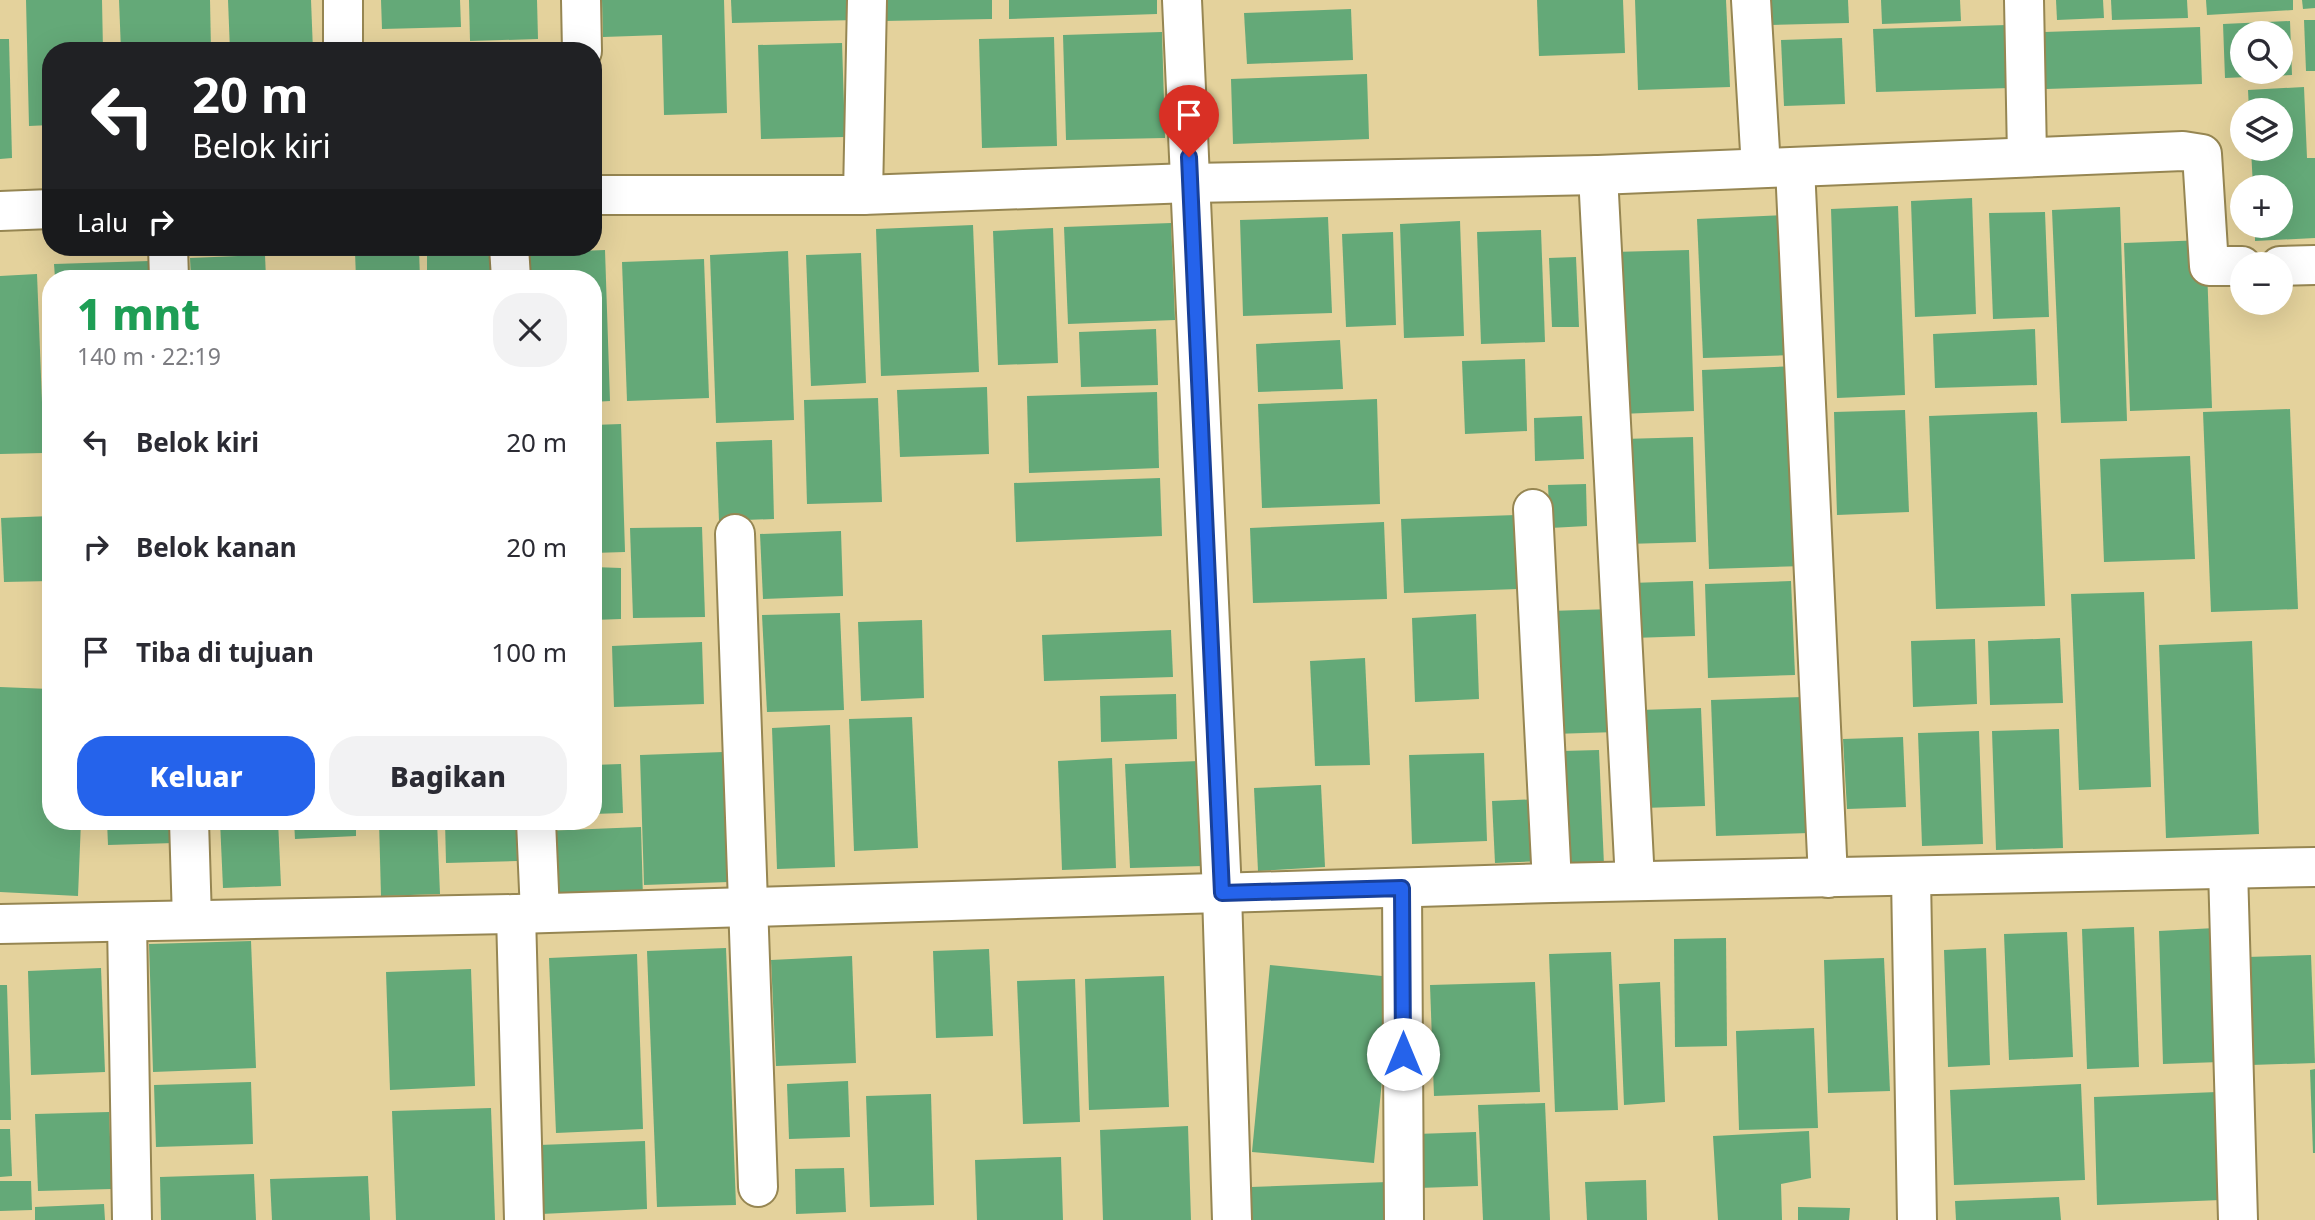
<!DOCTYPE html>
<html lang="id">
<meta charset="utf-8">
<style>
body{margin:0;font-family:"Noto Sans",sans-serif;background:#f2f2f3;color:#2b2b33;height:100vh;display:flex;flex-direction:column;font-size:26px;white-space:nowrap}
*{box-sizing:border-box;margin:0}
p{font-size:23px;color:#7c7c81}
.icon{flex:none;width:38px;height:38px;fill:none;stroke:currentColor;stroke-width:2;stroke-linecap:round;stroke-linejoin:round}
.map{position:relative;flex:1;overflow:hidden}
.drawer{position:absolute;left:42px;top:270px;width:560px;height:560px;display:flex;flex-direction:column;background:#fff;border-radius:28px;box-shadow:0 7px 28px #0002}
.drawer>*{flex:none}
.top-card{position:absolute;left:42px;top:42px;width:560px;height:214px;border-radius:28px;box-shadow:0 7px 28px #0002;background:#202124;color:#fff;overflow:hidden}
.tools{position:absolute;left:2230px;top:21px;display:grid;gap:14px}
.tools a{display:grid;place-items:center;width:63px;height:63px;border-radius:50%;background:#fff;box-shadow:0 7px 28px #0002;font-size:35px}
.pin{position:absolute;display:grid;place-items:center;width:60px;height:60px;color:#fff;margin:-72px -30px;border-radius:50% 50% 50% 0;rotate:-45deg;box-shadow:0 0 7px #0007}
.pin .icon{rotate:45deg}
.me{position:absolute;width:77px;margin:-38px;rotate:0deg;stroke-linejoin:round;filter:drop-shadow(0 0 5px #0008)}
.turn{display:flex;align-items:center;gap:24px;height:147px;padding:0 35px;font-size:32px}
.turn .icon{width:91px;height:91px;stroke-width:2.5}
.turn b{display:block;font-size:49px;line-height:60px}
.then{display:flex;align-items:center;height:66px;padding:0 35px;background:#0003;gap:14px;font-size:26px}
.round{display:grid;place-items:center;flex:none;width:74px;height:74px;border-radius:28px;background:#f2f2f3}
.headline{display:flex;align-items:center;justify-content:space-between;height:119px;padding:0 35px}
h1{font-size:42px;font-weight:800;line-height:52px;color:#1e9e55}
.button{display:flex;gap:14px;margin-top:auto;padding:14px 35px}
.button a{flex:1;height:80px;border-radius:28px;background:#2563eb;color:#fff;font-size:28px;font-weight:800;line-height:80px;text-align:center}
.button a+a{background:#f2f2f3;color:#2b2b33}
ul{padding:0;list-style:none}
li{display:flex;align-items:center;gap:21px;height:105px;padding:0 35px}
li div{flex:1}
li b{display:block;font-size:26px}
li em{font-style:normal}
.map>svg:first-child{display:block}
.building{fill:#64a978;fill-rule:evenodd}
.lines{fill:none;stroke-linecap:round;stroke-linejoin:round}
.minor-casing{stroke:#968652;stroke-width:42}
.minor{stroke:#fff;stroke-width:38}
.route-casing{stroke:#184099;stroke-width:18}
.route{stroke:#2563eb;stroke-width:12}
</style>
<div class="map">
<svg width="2315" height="1220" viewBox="0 0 2315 1220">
<rect width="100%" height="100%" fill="#e4d29c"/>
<!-- building -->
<g class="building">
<polygon points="26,0 102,0 103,51 51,51 51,125 29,126"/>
<polygon points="119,0 210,0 211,51 121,51"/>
<polygon points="228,0 311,0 313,51 230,51"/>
<polygon points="381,0 460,0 461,27 382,29"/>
<polygon points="469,0 537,0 538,39 470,41"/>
<polygon points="602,0 724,0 727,113 664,115 662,35 603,37"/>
<polygon points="731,0 856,0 856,20 732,23"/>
<polygon points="882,0 992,0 992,19 883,21"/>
<polygon points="1009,0 1157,0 1157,14 1009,19"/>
<polygon points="1537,0 1623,0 1625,53 1539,56"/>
<polygon points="1635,0 1726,0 1730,87 1638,90"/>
<polygon points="1769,0 1848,0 1849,23 1770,25"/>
<polygon points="1881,0 1960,0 1961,21 1882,24"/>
<polygon points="2056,0 2103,0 2104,18 2057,20"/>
<polygon points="2111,0 2187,0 2188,18 2112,20"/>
<polygon points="2206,0 2293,0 2293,10 2207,15"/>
<polygon points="2302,0 2315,0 2315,8 2303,9"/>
<polygon points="1351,9 1353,60 1247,64 1244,13"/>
<polygon points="2304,20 2315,20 2315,71 2306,71"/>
<path d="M 2290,21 L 2292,75 L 2225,78 L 2223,24 ZM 2242,33 L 2280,33 L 2280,72 L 2242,72 Z"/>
<polygon points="2007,25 2010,88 1876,92 1873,29"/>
<polygon points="2200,27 2202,84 2046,89 2044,32"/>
<polygon points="1162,32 1165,138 1066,140 1063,35"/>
<polygon points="1054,37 1057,146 982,148 979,39"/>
<polygon points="1842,38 1845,104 1784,106 1781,40"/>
<polygon points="0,39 9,39 12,158 0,159"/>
<polygon points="842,43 845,137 761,139 758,45"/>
<polygon points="1367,74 1369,139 1233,144 1231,79"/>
<polygon points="2304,87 2307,158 2315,158 2315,238 2255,241 2255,226 2280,226 2280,187 2253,187 2251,149 2280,149 2280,110 2249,110 2248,90"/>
<polygon points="1972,198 1976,314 1915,317 1911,201"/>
<polygon points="1898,206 1905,395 1837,398 1831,209"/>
<polygon points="2120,207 2127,421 2061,423 2052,210"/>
<polygon points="2045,212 2049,317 1993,319 1989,213"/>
<polygon points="1787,215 1791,355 1703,358 1697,219"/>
<polygon points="1328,217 1332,313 1243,316 1240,220"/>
<polygon points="1460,221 1464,336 1404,338 1400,224"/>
<polygon points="1171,223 1175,320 1068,324 1064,227"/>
<polygon points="973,225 979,372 881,376 876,229"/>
<polygon points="1053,228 1058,363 998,365 993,231"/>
<polygon points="1541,230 1545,342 1481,344 1477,232"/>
<polygon points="1393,232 1396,325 1346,327 1342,234"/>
<polygon points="2206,240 2212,408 2130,411 2124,243"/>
<polygon points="419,250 420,278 356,278 355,252"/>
<polygon points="605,250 610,401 593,402 593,278 527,278 527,253"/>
<polygon points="1689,250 1694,411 1620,414 1613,252"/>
<polygon points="498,251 499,278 427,278 427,254"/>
<polygon points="788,251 794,420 716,423 710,255"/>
<polygon points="861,253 866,383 811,386 806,255"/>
<polygon points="265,255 266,278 191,278 190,258"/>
<polygon points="1576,257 1579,327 1552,327 1549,258"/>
<polygon points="704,259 709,398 627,401 622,262"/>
<polygon points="149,261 150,278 55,278 54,264"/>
<polygon points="37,274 44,453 0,454 0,276"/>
<polygon points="1156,329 1158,385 1081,387 1079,332"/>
<polygon points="2035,329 2037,385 1935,388 1933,334"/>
<polygon points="1340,340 1343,389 1258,392 1256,344"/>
<polygon points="1525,359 1527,431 1465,434 1462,361"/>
<polygon points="1797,366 1804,566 1709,569 1702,370"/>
<polygon points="987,387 989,454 900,457 897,390"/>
<polygon points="1157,392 1159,468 1029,473 1027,396"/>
<polygon points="878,398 882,502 807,504 804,400"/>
<polygon points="1377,399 1380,504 1262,508 1258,404"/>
<polygon points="2290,409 2298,609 2211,612 2203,412"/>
<polygon points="1905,410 1909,512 1837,515 1834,412"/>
<polygon points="2037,412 2045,606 1936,609 1929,416"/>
<polygon points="1582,416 1584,459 1535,461 1534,418"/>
<polygon points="621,424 625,552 593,553 593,425"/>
<polygon points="1693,437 1696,542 1626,544 1623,439"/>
<polygon points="772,440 774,519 719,521 716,442"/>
<polygon points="2190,456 2195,559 2104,562 2100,459"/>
<polygon points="1160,478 1162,536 1016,542 1014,483"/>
<polygon points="1586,484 1587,526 1550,528 1548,485"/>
<polygon points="1516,515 1518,589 1404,593 1401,519"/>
<polygon points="51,516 51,581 4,582 1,518"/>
<polygon points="1384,522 1387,599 1253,603 1250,528"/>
<polygon points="702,527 705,617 633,618 630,528"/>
<polygon points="841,531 843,596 763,599 760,534"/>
<polygon points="593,567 621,568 621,619 593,620"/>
<polygon points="1693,581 1695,636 1632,638 1630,583"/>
<polygon points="1791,581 1795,675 1708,678 1705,584"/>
<polygon points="2144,592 2151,787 2079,790 2071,594"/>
<polygon points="1613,609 1617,732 1553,734 1549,611"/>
<polygon points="840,613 844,710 767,712 762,615"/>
<polygon points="1476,614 1479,699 1415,702 1412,618"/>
<polygon points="922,620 924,698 861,701 858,622"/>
<polygon points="1171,630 1173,677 1044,681 1042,635"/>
<polygon points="2060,638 2063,703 1990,705 1988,641"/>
<polygon points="1975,639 1977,704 1913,707 1911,641"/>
<polygon points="2252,641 2259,834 2166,838 2159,645"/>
<polygon points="702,642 704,704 614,707 612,646"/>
<polygon points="593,652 600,733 593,733"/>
<polygon points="1365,658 1370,765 1315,766 1310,661"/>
<polygon points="0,687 50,689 46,773 51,773 51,821 81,821 78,896 0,892"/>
<polygon points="1176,694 1177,739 1101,742 1100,696"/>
<polygon points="1803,697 1809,833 1716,836 1711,700"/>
<polygon points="1701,708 1705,806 1643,808 1640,710"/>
<polygon points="912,717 918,848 854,851 849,719"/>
<polygon points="830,725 835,867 777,869 772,728"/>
<polygon points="2059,729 2063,848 1996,850 1992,731"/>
<polygon points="1979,731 1983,844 1922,846 1918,733"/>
<polygon points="1903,737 1906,807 1847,809 1843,739"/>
<polygon points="1599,750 1604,865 1567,867 1562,751"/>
<polygon points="724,752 729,882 644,885 640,755"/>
<polygon points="1484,753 1487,841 1412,844 1409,755"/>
<polygon points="1112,758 1116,868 1062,870 1058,761"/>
<polygon points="1199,761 1203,866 1130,868 1125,764"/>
<polygon points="621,764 623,813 593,814 593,765"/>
<polygon points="1321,785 1325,867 1258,871 1254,788"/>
<polygon points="1541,799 1543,861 1495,863 1492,801"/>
<polygon points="107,821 174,821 174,843 108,845"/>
<polygon points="220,821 278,821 281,886 223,888"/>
<polygon points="294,821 356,821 356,836 295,839"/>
<polygon points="379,821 437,821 440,894 381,896"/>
<polygon points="445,821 516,821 517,861 446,863"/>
<polygon points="641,827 643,899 545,903 543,831"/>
<polygon points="2134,927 2139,1067 2087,1069 2082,929"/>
<polygon points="2215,928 2220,1062 2163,1064 2159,931"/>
<polygon points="2067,932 2073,1057 2009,1060 2004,934"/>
<polygon points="1726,938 1727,1046 1675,1047 1674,939"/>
<polygon points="251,941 256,1068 153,1072 149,944"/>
<polygon points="726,948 736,1205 657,1207 647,951"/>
<polygon points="1986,948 1990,1065 1948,1067 1944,950"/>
<polygon points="989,949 993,1036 936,1038 933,951"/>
<polygon points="1611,952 1618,1110 1555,1112 1549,954"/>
<polygon points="637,954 643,1129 556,1133 549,958"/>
<polygon points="2311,955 2315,1063 2251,1065 2247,957"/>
<polygon points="852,956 856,1063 776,1066 771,960"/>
<polygon points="1884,958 1890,1091 1828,1093 1824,960"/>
<polygon points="1270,965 1392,977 1374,1163 1252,1152"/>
<polygon points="101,968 105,1072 31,1075 28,971"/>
<polygon points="471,969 475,1086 390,1090 386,972"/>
<polygon points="1164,976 1169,1107 1089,1110 1085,979"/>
<polygon points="1075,979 1080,1122 1023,1124 1017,981"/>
<polygon points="1535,982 1540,1092 1434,1096 1430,985"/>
<polygon points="1660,982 1665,1102 1624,1105 1619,984"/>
<polygon points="0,985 7,985 11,1120 0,1120"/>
<polygon points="1814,1028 1818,1128 1739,1130 1736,1031"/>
<polygon points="2315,1069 2315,1153 2313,1153 2310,1070"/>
<polygon points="848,1081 850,1137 789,1139 787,1084"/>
<polygon points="251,1082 253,1144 156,1147 154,1085"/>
<polygon points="2081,1084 2085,1180 1954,1185 1950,1090"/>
<polygon points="2217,1092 2221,1200 2097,1205 2094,1097"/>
<polygon points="931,1094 934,1205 870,1207 866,1096"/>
<polygon points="1545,1103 1550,1220 1483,1220 1478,1105"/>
<polygon points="491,1108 495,1220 396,1220 392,1111"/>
<polygon points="109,1112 112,1189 38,1191 35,1114"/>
<polygon points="1188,1126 1191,1220 1103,1220 1100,1130"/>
<polygon points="0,1129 10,1129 12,1176 0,1177"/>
<polygon points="1809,1131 1811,1178 1781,1184 1782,1220 1718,1220 1713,1136"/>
<polygon points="1476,1132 1478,1186 1418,1188 1416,1134"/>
<polygon points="645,1141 647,1209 541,1214 539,1145"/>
<polygon points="1061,1157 1063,1220 977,1220 975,1160"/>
<polygon points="844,1168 846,1212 796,1214 795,1169"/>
<polygon points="254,1174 256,1220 161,1220 160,1177"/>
<polygon points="368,1176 370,1220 272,1220 270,1179"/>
<polygon points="1646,1180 1647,1220 1587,1220 1585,1182"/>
<polygon points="0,1181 31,1181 32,1210 0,1211"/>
<polygon points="1388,1182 1389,1220 1252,1220 1251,1187"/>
<polygon points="2059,1197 2061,1220 1956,1220 1955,1201"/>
<polygon points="104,1204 105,1220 35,1220 35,1207"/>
<polygon points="1798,1207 1850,1208 1849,1220 1798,1220"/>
</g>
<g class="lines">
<!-- minor casing -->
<g class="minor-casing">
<g id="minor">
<polyline points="581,0 582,51"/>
<polyline points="1182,0 1222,893 1232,1220"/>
<polyline points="1751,0 1761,168"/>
<polyline points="2024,0 2027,156"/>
<polyline points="343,51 343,0"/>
<polyline points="1795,167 1828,878"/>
<polyline points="1598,175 1635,881"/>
<polyline points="593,195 863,195 1190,183 1598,175 2183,151 2202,154 2209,266 2242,266"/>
<polyline points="863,195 867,0"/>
<polyline points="0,211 51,209"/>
<polyline points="168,247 169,278"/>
<polyline points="509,247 511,278"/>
<polyline points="2280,266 2315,265"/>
<polyline points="1533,509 1552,883"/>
<polyline points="735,534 758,1187"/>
<polyline points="189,821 192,920"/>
<polyline points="536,821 540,913"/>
<polyline points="2228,869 2238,1220"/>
<polyline points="1911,877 1917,1220"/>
<polyline points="1402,888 1404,1220"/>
<polyline points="516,914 524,1220"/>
<polyline points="127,922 132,1220"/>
<polyline points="0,924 516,914 1552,883 2315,867"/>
</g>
</g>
<!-- minor -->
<use href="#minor" class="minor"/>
</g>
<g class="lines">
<!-- route casing -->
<g class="route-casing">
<polyline id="route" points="1189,157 1222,893 1402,888 1403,1054"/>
</g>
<!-- route -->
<use href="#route" class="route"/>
</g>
</svg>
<div class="tools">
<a><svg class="icon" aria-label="search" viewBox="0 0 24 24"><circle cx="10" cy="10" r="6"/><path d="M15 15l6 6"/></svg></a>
<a><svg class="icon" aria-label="layers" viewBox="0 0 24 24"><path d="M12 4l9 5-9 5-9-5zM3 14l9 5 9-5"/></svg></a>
<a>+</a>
<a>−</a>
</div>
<div class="pin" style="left:1189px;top:157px;background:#d93025"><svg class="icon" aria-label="arrive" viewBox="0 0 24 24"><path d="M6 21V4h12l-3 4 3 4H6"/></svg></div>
<svg class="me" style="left:1403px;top:1054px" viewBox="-20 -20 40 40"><circle r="19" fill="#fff"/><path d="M0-13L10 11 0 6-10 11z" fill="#2563eb"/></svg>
<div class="top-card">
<div class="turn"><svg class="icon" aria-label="left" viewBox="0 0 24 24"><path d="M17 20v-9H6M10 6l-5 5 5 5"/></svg><div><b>20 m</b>Belok kiri</div></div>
<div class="then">Lalu<svg class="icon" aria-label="right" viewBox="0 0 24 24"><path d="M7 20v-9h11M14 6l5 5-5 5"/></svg></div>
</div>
<section class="drawer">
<div class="headline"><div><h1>1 mnt</h1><p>140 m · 22:19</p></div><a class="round"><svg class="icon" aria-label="close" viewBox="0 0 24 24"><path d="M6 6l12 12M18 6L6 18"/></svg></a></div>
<ul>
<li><svg class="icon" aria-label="left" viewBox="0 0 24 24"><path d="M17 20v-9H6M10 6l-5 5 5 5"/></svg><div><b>Belok kiri</b></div><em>20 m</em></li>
<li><svg class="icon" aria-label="right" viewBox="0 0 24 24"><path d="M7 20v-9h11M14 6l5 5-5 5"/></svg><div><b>Belok kanan</b></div><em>20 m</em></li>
<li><svg class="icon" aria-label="arrive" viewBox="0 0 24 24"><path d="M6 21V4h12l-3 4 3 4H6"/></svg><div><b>Tiba di tujuan</b></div><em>100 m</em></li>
</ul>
<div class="button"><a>Keluar</a><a>Bagikan</a></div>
</section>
</div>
